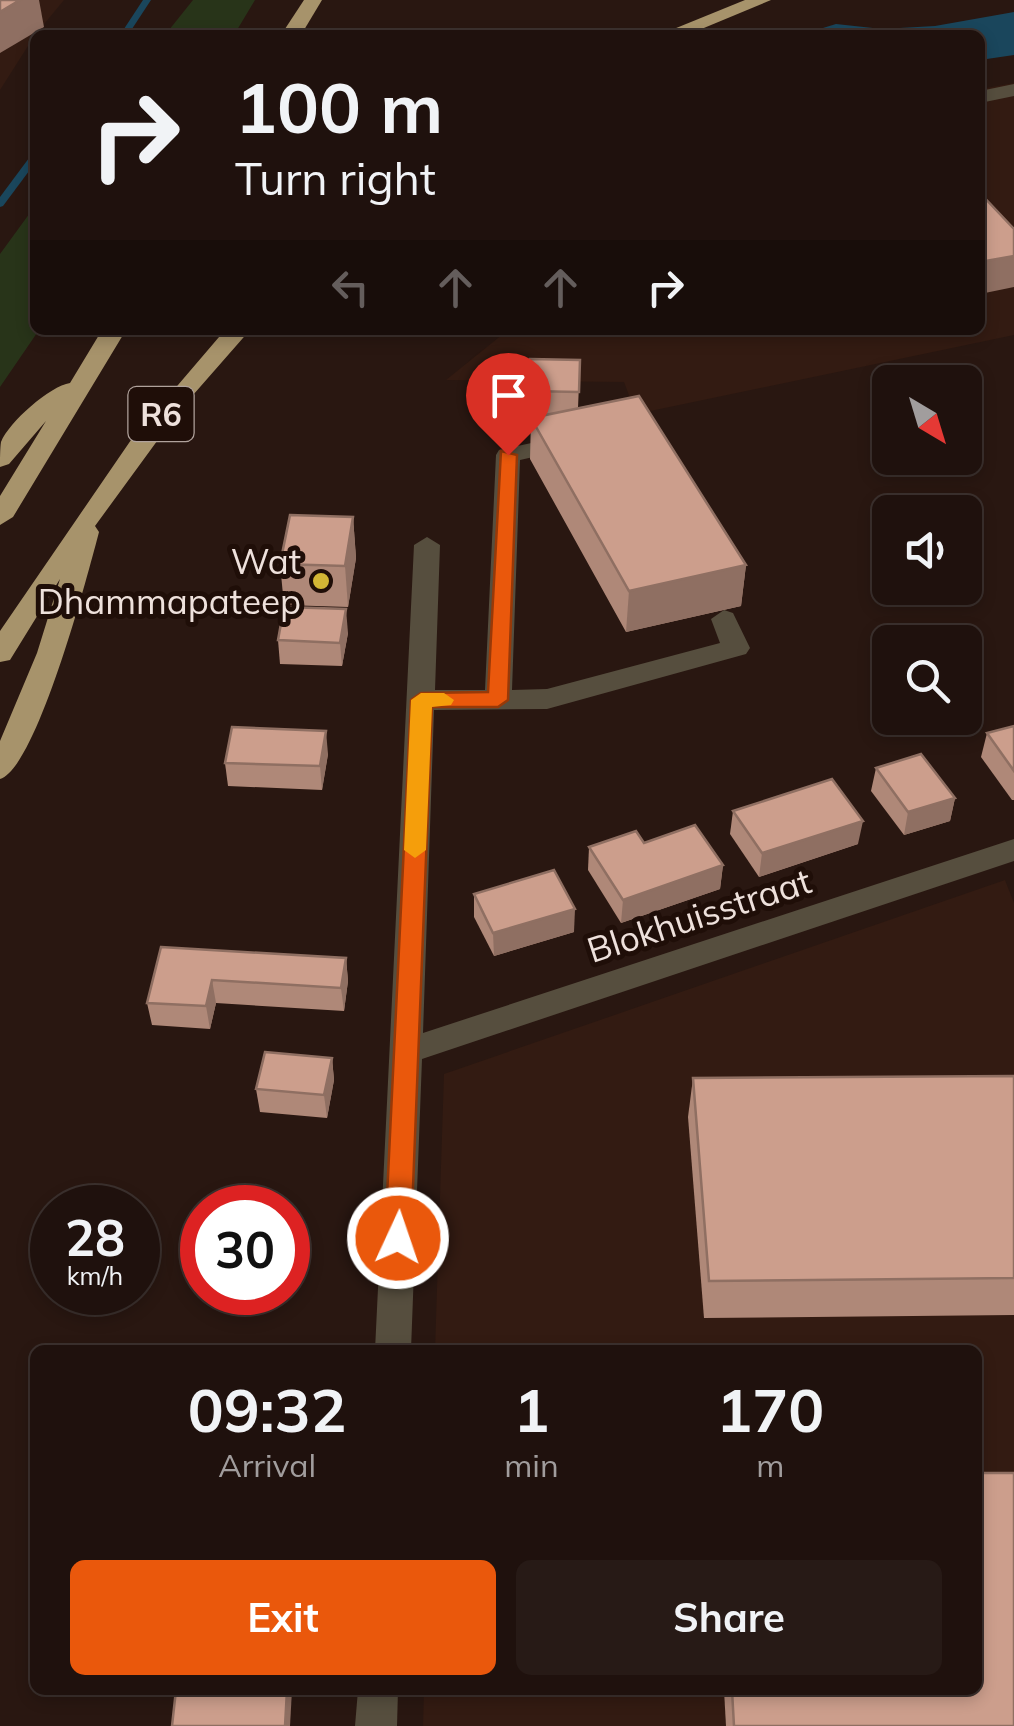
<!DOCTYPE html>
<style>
body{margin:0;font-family:Mulish,sans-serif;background:#271a16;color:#f1f3f6;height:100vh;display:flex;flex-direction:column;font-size:38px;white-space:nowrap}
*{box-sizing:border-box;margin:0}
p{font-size:32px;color:#a19d9d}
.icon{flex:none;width:55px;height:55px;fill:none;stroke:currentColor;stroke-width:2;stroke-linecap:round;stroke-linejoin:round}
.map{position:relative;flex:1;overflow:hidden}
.side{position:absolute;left:30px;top:1345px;width:952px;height:350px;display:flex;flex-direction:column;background:#1f110d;border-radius:15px;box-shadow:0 5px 15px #0003,0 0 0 2px #3c312e}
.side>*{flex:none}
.banner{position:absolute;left:30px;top:30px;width:955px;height:305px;border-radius:15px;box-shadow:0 5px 15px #0003,0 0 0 2px #3c312e;background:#1f110d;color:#f1f3f6;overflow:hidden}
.needle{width:65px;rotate:142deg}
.buttons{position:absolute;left:872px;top:365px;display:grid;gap:20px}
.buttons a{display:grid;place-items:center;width:110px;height:110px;border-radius:15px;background:#1f110d;box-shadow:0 5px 15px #0003,0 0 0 2px #3c312e;font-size:50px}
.speed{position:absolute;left:30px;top:1185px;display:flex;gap:20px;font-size:50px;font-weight:700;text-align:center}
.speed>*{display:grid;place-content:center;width:130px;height:130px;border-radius:50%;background:#1f110d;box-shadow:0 5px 15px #0003,0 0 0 2px #3c312e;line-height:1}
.speed small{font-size:25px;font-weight:400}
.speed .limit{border:15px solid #d22;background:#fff;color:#111}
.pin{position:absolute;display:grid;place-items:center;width:85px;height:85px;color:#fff;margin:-102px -42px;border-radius:50% 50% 50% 0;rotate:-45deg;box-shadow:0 0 10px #0007}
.pin .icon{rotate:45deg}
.me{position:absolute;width:110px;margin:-55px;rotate:3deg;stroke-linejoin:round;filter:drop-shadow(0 0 8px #0008)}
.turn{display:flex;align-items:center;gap:35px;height:210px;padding:0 40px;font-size:45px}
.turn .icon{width:130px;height:130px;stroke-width:2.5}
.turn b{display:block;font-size:70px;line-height:85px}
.lanes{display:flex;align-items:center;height:95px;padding:0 40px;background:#0003;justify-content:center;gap:50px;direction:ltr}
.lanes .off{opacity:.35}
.eta{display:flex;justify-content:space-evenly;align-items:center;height:170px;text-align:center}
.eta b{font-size:60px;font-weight:700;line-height:70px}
.cta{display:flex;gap:20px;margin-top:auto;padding:20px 40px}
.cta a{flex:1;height:115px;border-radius:15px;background:#ea580c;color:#fff;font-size:40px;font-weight:700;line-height:115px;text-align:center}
.cta a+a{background:#271a16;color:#f1f3f6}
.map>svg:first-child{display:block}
.built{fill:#331b12}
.green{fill:#283419}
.water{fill:#1a465c}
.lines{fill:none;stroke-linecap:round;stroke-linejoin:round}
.stream{fill:#1a465c;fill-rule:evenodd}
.minor{fill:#564e3e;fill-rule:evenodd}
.highway{fill:#a7936b;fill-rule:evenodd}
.wall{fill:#af8878}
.shaded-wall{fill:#8f6f62}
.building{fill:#cc9e8c;stroke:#8f6f62;stroke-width:2.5}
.route{fill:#ea580c;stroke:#983908;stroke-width:2.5}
.slow{fill:#f59e0b}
.poi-dot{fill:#d3b635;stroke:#1f0e08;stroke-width:4}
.labels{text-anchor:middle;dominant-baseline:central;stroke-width:10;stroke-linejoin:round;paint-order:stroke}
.shield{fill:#1f0e08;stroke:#b0a29c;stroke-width:2.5}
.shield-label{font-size:32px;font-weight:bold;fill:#eee1dc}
.poi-label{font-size:35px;fill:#eee1dc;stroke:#1f0e08;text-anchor:end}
.street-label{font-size:35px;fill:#eee1dc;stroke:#1f0e08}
</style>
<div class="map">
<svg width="1014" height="1726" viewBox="0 0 1014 1726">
<rect width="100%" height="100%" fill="#291711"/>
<!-- built -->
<g class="built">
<polygon points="0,0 64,0 35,35 0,90"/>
<polygon points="1014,83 1014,335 636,414 624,382 446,380 508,330 980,330 980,89"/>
<polygon points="1005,880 1014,903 1014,1726 423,1726 424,1690 978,1690 978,1350 435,1350 444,1074"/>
</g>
<!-- green -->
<g class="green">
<polygon points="193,0 255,0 234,35 165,35"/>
<polygon points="35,206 35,330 39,330 0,387 0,254"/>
</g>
<!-- water -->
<polygon class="water" points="1014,12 1014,55 980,60 980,35 800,35 836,24 882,29 935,26"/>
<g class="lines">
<!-- stream -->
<g class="stream">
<polygon points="143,0 151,0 128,35 120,35"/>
<polygon points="35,153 35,163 3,206 0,207 0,197 32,154"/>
</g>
<!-- minor -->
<g class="minor">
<polygon points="1014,84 1014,96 980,103 980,91"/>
<polygon points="569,435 578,437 581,442 578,447 520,460 512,690 547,689 720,643 711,619 724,610 733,613 750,648 746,654 547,709 434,710 423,1033 1014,839 1014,861 422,1059 411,1350 375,1350 414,545 427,537 440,545 435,690 485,690 496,455 499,450"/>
<polygon points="358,1690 398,1690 397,1726 355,1726"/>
</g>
<!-- highway -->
<g class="highway">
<polygon points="304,0 322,0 301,35 281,35"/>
<polygon points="745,0 771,0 687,35 659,35"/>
<path d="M 102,330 L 126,330 L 13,517 L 0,525 L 0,496 L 46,421 L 9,464 L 0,467 C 0,460 0,448 1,442 C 9,422 50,386 70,383 Z"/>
<path d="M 225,330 L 250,330 L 179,411 L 95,526 L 99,532 C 88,574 37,768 0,779 L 0,741 L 37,653 L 60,579 L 10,660 L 0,662 L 0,631 L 131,440 Z"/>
</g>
</g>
<!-- wall -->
<g class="wall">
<polygon points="580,360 578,408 746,565 741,606 626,632 530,459 531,418 548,414 528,414 528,391"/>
<polygon points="353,517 356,558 348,607 284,605 280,564"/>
<polygon points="348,633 342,666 280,664 278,640"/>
<polygon points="1014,726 1014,800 1012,800 981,757 987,733"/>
<polygon points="328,754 322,790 228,786 225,763"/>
<polygon points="876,768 955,798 950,821 904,835 871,791"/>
<polygon points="733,811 858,844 759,877 730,834"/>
<polygon points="644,843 723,865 720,889 621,923 588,870 589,847"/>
<polygon points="474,894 574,932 494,956 474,917"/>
<polygon points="161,947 346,958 348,981 344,1011 216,1003 210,1029 152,1025 147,1003"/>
<polygon points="332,1058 334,1080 327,1118 260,1112 256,1089"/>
<polygon points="1014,1076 1014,1315 704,1318 688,1117 693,1078"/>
<polygon points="724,1690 978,1690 1014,1726 726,1726"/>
</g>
<!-- shaded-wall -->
<g class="shaded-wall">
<polygon points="20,0 39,0 44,27 0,53 0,12"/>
<polygon points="1014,256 1014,287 980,294 980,262"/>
<polygon points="353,517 356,558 348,607 345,566"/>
<polygon points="746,565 741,606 626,632 629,591"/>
<polygon points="346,609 348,633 342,666 340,643"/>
<polygon points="326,731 328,754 322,790 320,766"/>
<polygon points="955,798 950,821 904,835 908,812"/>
<polygon points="863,821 858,844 759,877 762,853"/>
<polygon points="723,865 720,889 621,923 623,900"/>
<polygon points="575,909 574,932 494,956 493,933"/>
<polygon points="346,958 348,981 344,1011 341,988"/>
<polygon points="212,980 216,1003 210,1029 206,1006"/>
<polygon points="332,1058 334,1080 327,1118 324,1095"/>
<polygon points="287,1690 292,1690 290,1726 285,1726"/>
</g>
<!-- building -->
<g class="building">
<polygon points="0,0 20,0 0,12"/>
<polygon points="980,193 1014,229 1014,256 980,262"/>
<polygon points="530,359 580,360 579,392 528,391"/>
<polygon points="639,396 746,565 629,591 531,418"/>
<polygon points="290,515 353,517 345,566 280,564"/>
<polygon points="284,607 346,609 340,643 278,640"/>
<polygon points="1014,726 1014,771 987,733"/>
<polygon points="232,727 326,731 320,766 225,763"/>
<polygon points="921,754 955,798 908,812 876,768"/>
<polygon points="832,779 863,821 762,853 733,811"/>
<polygon points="695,825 723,865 623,900 589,847 636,831 644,843"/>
<polygon points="554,870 575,909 493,933 474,894"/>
<polygon points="161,947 346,958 341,988 212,980 206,1006 147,1003"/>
<polygon points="265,1052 332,1058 324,1095 256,1089"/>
<polygon points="1014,1076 1014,1278 709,1281 693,1078"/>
<polygon points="978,1473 1014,1473 1014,1726 734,1726 732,1690 978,1690"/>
<polygon points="176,1690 287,1690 285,1726 172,1726"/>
</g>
<!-- route -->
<polygon class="route" points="501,451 517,455 508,700 498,707 432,707 411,1238 408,1246 389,1246 385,1238 411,700 421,693 488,692"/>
<!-- slow -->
<polygon class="slow" points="444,693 454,700 451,705 432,707 426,850 415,858 404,850 411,700 421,693"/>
<!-- markers -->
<circle class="poi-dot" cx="321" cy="581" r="10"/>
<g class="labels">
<!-- shield labels -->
<rect class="shield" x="128.5" y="387" width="65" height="54" rx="8"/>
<g class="shield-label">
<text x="161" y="414">R6</text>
</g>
<!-- poi labels -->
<g class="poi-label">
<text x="301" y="561">Wat<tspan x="301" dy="40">Dhammapateep</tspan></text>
</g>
<!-- street labels -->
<g class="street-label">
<text transform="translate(699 915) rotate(-18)">Blokhuisstraat</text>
</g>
</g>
</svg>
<div class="buttons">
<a><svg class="needle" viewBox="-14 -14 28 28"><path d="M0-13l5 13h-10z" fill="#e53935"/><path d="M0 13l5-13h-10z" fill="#a19d9d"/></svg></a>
<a><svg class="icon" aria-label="sound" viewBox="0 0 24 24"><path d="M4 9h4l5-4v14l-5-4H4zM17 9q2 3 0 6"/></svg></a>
<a><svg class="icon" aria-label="search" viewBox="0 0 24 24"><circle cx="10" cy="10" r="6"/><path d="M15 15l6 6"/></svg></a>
</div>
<div class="speed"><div>28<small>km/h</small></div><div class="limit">30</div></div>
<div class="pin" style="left:508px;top:455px;background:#d93025"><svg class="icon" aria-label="arrive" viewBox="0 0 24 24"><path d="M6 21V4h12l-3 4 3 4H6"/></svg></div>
<svg class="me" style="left:398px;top:1238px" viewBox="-20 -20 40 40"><circle r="17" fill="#ea580c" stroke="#fff" stroke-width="3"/><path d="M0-11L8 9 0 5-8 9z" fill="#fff"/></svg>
<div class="banner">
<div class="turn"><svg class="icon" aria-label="right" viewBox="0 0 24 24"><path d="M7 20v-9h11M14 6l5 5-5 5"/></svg><div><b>100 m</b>Turn right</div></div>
<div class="lanes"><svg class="icon off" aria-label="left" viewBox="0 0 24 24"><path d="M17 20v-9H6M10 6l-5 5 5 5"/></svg><svg class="icon off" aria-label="ahead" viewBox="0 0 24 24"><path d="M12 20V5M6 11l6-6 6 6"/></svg><svg class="icon off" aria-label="ahead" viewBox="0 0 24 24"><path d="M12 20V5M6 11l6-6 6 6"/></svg><svg class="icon" aria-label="right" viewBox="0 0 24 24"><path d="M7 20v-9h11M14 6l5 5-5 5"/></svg></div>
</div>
<section class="side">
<div class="eta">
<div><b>09:32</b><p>Arrival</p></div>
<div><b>1</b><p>min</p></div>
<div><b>170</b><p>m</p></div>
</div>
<div class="cta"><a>Exit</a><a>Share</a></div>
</section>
</div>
